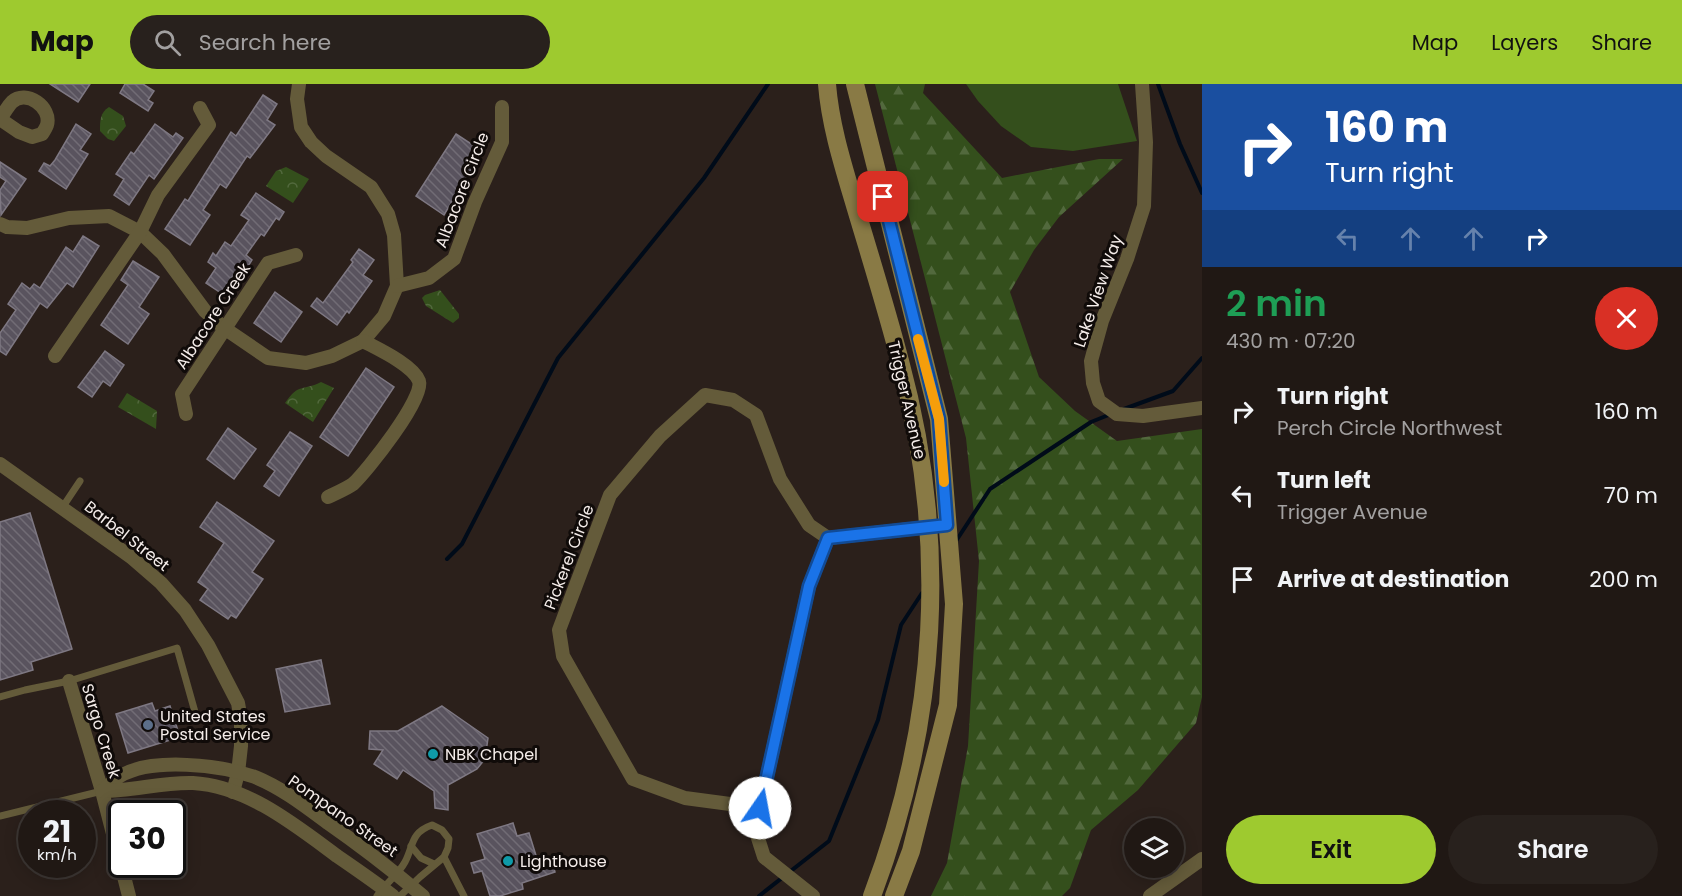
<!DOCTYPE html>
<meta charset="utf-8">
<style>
body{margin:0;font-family:Poppins,sans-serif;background:#28211d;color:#f1f3f6;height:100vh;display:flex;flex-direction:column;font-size:22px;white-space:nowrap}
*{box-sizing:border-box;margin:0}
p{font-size:20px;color:#a2a0a0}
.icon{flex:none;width:33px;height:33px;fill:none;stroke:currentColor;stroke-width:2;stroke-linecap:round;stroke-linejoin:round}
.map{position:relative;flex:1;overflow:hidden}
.sheet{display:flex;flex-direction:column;background:#201814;width:480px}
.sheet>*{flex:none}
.hud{background:#1a4fa0;color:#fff;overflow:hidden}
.controls{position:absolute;left:1124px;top:734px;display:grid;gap:12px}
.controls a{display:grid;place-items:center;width:60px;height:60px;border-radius:50%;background:#201814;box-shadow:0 3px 15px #0003,0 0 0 2px #3d3734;font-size:30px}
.speed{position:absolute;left:18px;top:716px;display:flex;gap:12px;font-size:30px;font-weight:700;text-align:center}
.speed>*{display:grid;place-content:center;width:78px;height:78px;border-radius:50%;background:#201814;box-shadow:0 3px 15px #0003,0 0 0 2px #3d3734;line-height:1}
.speed small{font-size:15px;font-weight:400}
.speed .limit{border:3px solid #111;border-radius:9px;background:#fff;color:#111}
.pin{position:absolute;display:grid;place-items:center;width:51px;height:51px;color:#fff;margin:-26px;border-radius:12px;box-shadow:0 3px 9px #0006}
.me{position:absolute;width:66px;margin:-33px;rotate:12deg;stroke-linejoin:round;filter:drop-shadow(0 0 4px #0008)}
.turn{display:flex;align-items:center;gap:21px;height:126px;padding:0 24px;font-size:27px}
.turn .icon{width:78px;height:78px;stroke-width:2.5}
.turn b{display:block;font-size:42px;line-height:51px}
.lanes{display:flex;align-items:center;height:57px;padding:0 24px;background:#0003;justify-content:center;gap:30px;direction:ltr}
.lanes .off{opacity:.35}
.round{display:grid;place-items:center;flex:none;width:63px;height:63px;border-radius:32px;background:#28211d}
.summary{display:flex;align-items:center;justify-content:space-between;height:102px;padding:0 24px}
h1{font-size:36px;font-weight:600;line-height:45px;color:#1e9e55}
.action{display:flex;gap:12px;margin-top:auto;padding:12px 24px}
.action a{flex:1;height:69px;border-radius:36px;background:#9eca2f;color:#111;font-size:24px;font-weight:600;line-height:69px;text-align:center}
.action a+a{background:#28211d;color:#f1f3f6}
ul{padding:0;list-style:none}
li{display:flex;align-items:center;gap:18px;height:84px;padding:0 24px}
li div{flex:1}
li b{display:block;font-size:22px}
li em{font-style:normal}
header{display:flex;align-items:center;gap:36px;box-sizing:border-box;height:84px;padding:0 30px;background:#9eca2f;color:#111}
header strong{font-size:28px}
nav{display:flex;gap:33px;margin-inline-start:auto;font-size:21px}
.search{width:420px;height:54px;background:#28211d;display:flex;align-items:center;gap:15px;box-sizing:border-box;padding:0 21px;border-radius:33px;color:#a2a0a0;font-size:22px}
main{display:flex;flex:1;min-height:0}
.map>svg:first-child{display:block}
.grass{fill:#344f1c}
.forest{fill:url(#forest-firs)}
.park{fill:url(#park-crowns)}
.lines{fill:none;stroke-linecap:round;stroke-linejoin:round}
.stream{stroke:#000b19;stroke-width:4}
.building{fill:url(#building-back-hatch);stroke:#7e7883;stroke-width:1.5}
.lane{stroke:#645b3a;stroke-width:7}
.street{stroke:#645b3a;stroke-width:14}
.secondary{stroke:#897a45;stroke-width:18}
.route-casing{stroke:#114b97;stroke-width:15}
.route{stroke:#1a73e8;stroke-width:10}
.slow{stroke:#f59e0b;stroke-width:10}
.service-dot{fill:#5c6f8a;stroke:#100b09;stroke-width:2}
.culture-dot{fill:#0f9aa8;stroke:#100b09;stroke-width:2}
.labels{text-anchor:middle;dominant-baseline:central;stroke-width:6;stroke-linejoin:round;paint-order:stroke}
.street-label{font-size:16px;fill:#f5edea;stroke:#100b09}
.poi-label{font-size:16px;fill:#f5edea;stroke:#100b09;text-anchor:start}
</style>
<header>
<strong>Map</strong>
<div class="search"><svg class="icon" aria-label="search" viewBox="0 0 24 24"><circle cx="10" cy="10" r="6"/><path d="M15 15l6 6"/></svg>Search here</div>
<nav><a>Map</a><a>Layers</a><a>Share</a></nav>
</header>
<main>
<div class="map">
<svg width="1202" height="812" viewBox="0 0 1202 812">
<defs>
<pattern id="forest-firs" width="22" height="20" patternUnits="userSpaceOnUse" patternTransform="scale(1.5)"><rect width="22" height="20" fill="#344f1c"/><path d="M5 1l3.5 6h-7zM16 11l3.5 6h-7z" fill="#52693d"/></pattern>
<pattern id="park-crowns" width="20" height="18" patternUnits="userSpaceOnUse" patternTransform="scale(1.5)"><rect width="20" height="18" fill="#344f1c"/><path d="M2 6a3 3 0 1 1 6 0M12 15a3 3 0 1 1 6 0" fill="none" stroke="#52693d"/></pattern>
<pattern id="building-back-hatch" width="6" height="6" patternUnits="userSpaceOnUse" patternTransform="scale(1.5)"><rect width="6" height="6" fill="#59535e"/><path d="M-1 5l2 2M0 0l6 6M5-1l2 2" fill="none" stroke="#716c75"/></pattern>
</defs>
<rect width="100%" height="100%" fill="#2b201b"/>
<!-- grass -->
<polygon class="grass" points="966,0 1118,0 1137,57 1073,67 1031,63 1001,42 978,17"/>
<!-- forest -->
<polygon class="forest" points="875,0 925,0 923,9 1002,94 1099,75 1123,75 1059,133 1034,166 1010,208 1039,293 1075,327 1117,357 1202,345 1202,613 1196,639 1138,706 1091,746 1070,804 1062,812 931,812 947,779 968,662 979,477 966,354"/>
<!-- park -->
<g class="park">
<path d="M 109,23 L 123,32 L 126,42 L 114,57 L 108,55 L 100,47 C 100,36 100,29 109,23 Z"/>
<polygon points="286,83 309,95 293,119 266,102 276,87"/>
<polygon points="440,206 459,230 459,234 453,239 426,222 422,214 425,211"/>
<path d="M 321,298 L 334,304 L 313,338 L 285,319 C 300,298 301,308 321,298 Z"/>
<polygon points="127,309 157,327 156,345 118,323"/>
</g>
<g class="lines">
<!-- stream -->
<g class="stream">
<polyline points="1158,0 1180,60 1202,109"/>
<polyline points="1124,325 1173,307 1202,274"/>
<polyline points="956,457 990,405 1091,338 1111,330"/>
<polyline points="447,475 462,460 558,274 704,94 768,0"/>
<polyline points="759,812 829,757 878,636 901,541 922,509"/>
</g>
</g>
<!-- building -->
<g class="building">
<polygon points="50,0 90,0 78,18"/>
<polygon points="125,0 143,0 154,7 148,16 153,19 148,27 120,9"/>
<polygon points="263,11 277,20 267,36 275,41 250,74 247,72 226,104 220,100 203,126 210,131 190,161 165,145 185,115 188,117 231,48 236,52"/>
<polygon points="76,40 91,50 80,66 88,70 66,105 39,87 44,79 50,82 55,76"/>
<polygon points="155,40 173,53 176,49 183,54 154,95 149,91 129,121 114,111 124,95 116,90 131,68 134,70"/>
<polygon points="456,50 482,67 444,131 416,112"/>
<polygon points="0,78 26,95 1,131 0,106 6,97 0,93"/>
<polygon points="256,109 284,128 279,136 276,134 264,152 261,150 246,171 252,176 247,184 241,180 221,209 206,199 216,184 208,178 213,169 216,172 225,158 231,162 249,136 241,131"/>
<polygon points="83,152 99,162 73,203 67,199 47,224 40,219 6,271 0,267 0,249 16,226 8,220 22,199 30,205 34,200 40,204 66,163 73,168"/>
<polygon points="359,165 374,176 363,191 372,197 349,229 347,227 337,241 311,222 317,214 323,219 353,178 351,176"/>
<polygon points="133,177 159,193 139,223 149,230 128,260 101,241 128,201 121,196"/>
<polygon points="275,208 302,228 281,258 254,239"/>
<polygon points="105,267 124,281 110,302 103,297 92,313 78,303"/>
<polygon points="366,284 394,303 348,372 320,353"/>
<polygon points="228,344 256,365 234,395 207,375"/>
<polygon points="290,348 312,362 279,412 264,402 275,387 267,381"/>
<polygon points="217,418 274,457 252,488 263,495 236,534 231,531 228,535 200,516 208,505 198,498 224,459 200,443"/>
<polygon points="30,429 72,565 31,578 33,586 0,596 0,438"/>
<polygon points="321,576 330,620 285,628 276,585"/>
<polygon points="152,619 155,627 170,622 180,653 128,669 116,630"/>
<polygon points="442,622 488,654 485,675 477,685 448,701 448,726 435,724 434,707 403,686 397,695 374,680 383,666 369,665 370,647 398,647"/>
<polygon points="513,739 517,752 529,749 538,778 551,774 555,788 522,799 523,805 500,812 490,812 482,787 474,789 471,779 485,775 477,750"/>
</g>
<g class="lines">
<!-- lane -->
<g class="lane">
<polyline points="62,424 80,397"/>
<polyline points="0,613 25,606 69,597 177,564 195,628"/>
<polyline points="0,732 102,707"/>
<polyline points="411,762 421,774 434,780"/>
<polyline points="444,773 464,812"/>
<path d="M 377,812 C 385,800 398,791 405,778 C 414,761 410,749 432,741 L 442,746 L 449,755 L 448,764 L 444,773 L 420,793 L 400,812"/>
</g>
<!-- street -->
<g class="street">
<polyline points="1142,0 1146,58 1144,122 1127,175 1102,237 1091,277 1093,299 1099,317 1117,330 1143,332 1202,324"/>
<path d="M 0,35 C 4,30 7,23 12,18 C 26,5 52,23 47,41 C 46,44 44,47 42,50 L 32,53 L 19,48 L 0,35"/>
<polyline points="0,140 7,143 27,144 69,134 109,132 140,148 163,170 205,227 224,244 268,274 306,279 332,272 363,257 384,232 397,202 394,151 388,130 371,103 326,72 311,58 301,43 297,15 299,0"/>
<polyline points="397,202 429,194 454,175 475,118 502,58 502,23"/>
<polyline points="55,272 140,148 158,111 209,41 200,24"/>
<polyline points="186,330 182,310 268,179 296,171"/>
<polyline points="0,380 131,473 161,499 185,526 208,561 238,619 241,636 241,662 238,689 233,708"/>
<path d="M 328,413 C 336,409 346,405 353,400 C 367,387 425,314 419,297 C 413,281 378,265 363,257"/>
<polyline points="828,454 947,441"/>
<polyline points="69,597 102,707 129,812"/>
<path d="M 102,707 C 108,702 114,696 120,692 C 153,673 220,681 255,693 C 282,704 305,722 328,739 C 361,762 392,786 423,812"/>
<path d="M 102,707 C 133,707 162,698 193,699 C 247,702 295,741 337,772 C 356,785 375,798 393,812"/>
<polyline points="760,724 685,714 633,695 563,572 559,546 610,411 660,352 705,311 733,316 756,331 780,395 809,441 828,454"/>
<polyline points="813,812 764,773 757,751 760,724 809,502 828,454"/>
<polyline points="1150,812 1202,775"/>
</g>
<!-- secondary -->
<g class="secondary">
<path d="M 827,0 C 830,39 842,78 853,115 C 869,169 886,223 900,277 C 949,457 938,638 872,812"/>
<polyline points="855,0 939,335 954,520 948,621 911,767 894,812"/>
</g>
</g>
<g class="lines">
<!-- route casing -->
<g class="route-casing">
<polyline id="route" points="760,724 809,502 828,454 947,441 939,335 883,113"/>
</g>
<!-- route -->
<use href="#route" class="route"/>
<!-- slow -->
<polyline class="slow" points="918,255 939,335 944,398"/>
</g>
<!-- markers -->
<circle class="service-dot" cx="148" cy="641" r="6"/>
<g class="culture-dot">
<circle cx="433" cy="670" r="6"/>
<circle cx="508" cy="777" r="6"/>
</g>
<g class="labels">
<!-- street labels -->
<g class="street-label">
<text transform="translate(462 106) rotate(-69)">Albacore Circle</text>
<text transform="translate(1098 207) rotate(-71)">Lake View Way</text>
<text transform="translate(213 232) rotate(-57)">Albacore Creek</text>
<text transform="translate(907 316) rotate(77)">Trigger Avenue</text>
<text transform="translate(127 452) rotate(38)">Barbel Street</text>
<text transform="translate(569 473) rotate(-69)">Pickerel Circle</text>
<text transform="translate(101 647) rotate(73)">Sargo Creek</text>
<text transform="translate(343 732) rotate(35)">Pompano Street</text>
</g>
<!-- poi labels -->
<g class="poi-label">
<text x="160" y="632">United States<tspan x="160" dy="18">Postal Service</tspan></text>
<text x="445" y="670">NBK Chapel</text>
<text x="520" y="777">Lighthouse</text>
</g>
</g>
</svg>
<div class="controls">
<a><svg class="icon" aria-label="layers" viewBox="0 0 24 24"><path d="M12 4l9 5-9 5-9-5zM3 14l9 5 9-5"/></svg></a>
</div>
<div class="speed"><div>21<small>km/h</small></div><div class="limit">30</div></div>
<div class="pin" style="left:883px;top:113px;background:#d93025"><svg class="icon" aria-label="arrive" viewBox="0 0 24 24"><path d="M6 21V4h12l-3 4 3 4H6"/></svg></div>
<svg class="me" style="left:760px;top:724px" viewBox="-20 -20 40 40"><circle r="19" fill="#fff"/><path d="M0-13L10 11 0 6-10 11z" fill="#1a73e8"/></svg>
</div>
<section class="sheet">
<div class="hud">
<div class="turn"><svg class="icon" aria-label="right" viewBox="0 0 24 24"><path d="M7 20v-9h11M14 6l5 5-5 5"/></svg><div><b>160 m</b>Turn right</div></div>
<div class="lanes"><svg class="icon off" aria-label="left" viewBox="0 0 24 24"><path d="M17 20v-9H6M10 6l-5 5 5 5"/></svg><svg class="icon off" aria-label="ahead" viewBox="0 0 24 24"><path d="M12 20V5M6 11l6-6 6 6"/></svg><svg class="icon off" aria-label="ahead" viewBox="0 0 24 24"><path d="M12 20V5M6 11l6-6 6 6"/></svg><svg class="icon" aria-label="right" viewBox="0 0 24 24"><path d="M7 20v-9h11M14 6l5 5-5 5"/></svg></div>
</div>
<div class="summary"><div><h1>2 min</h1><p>430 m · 07:20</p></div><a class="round" style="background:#d93025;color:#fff"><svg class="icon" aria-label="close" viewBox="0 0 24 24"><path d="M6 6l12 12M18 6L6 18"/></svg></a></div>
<ul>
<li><svg class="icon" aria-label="right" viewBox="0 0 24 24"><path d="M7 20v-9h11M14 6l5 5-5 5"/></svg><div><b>Turn right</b><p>Perch Circle Northwest</p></div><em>160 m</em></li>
<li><svg class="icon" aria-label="left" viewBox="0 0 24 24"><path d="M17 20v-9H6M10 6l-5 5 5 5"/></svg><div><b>Turn left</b><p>Trigger Avenue</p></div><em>70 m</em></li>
<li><svg class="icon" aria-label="arrive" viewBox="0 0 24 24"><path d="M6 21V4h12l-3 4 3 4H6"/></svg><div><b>Arrive at destination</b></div><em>200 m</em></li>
</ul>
<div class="action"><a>Exit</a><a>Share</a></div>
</section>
</main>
